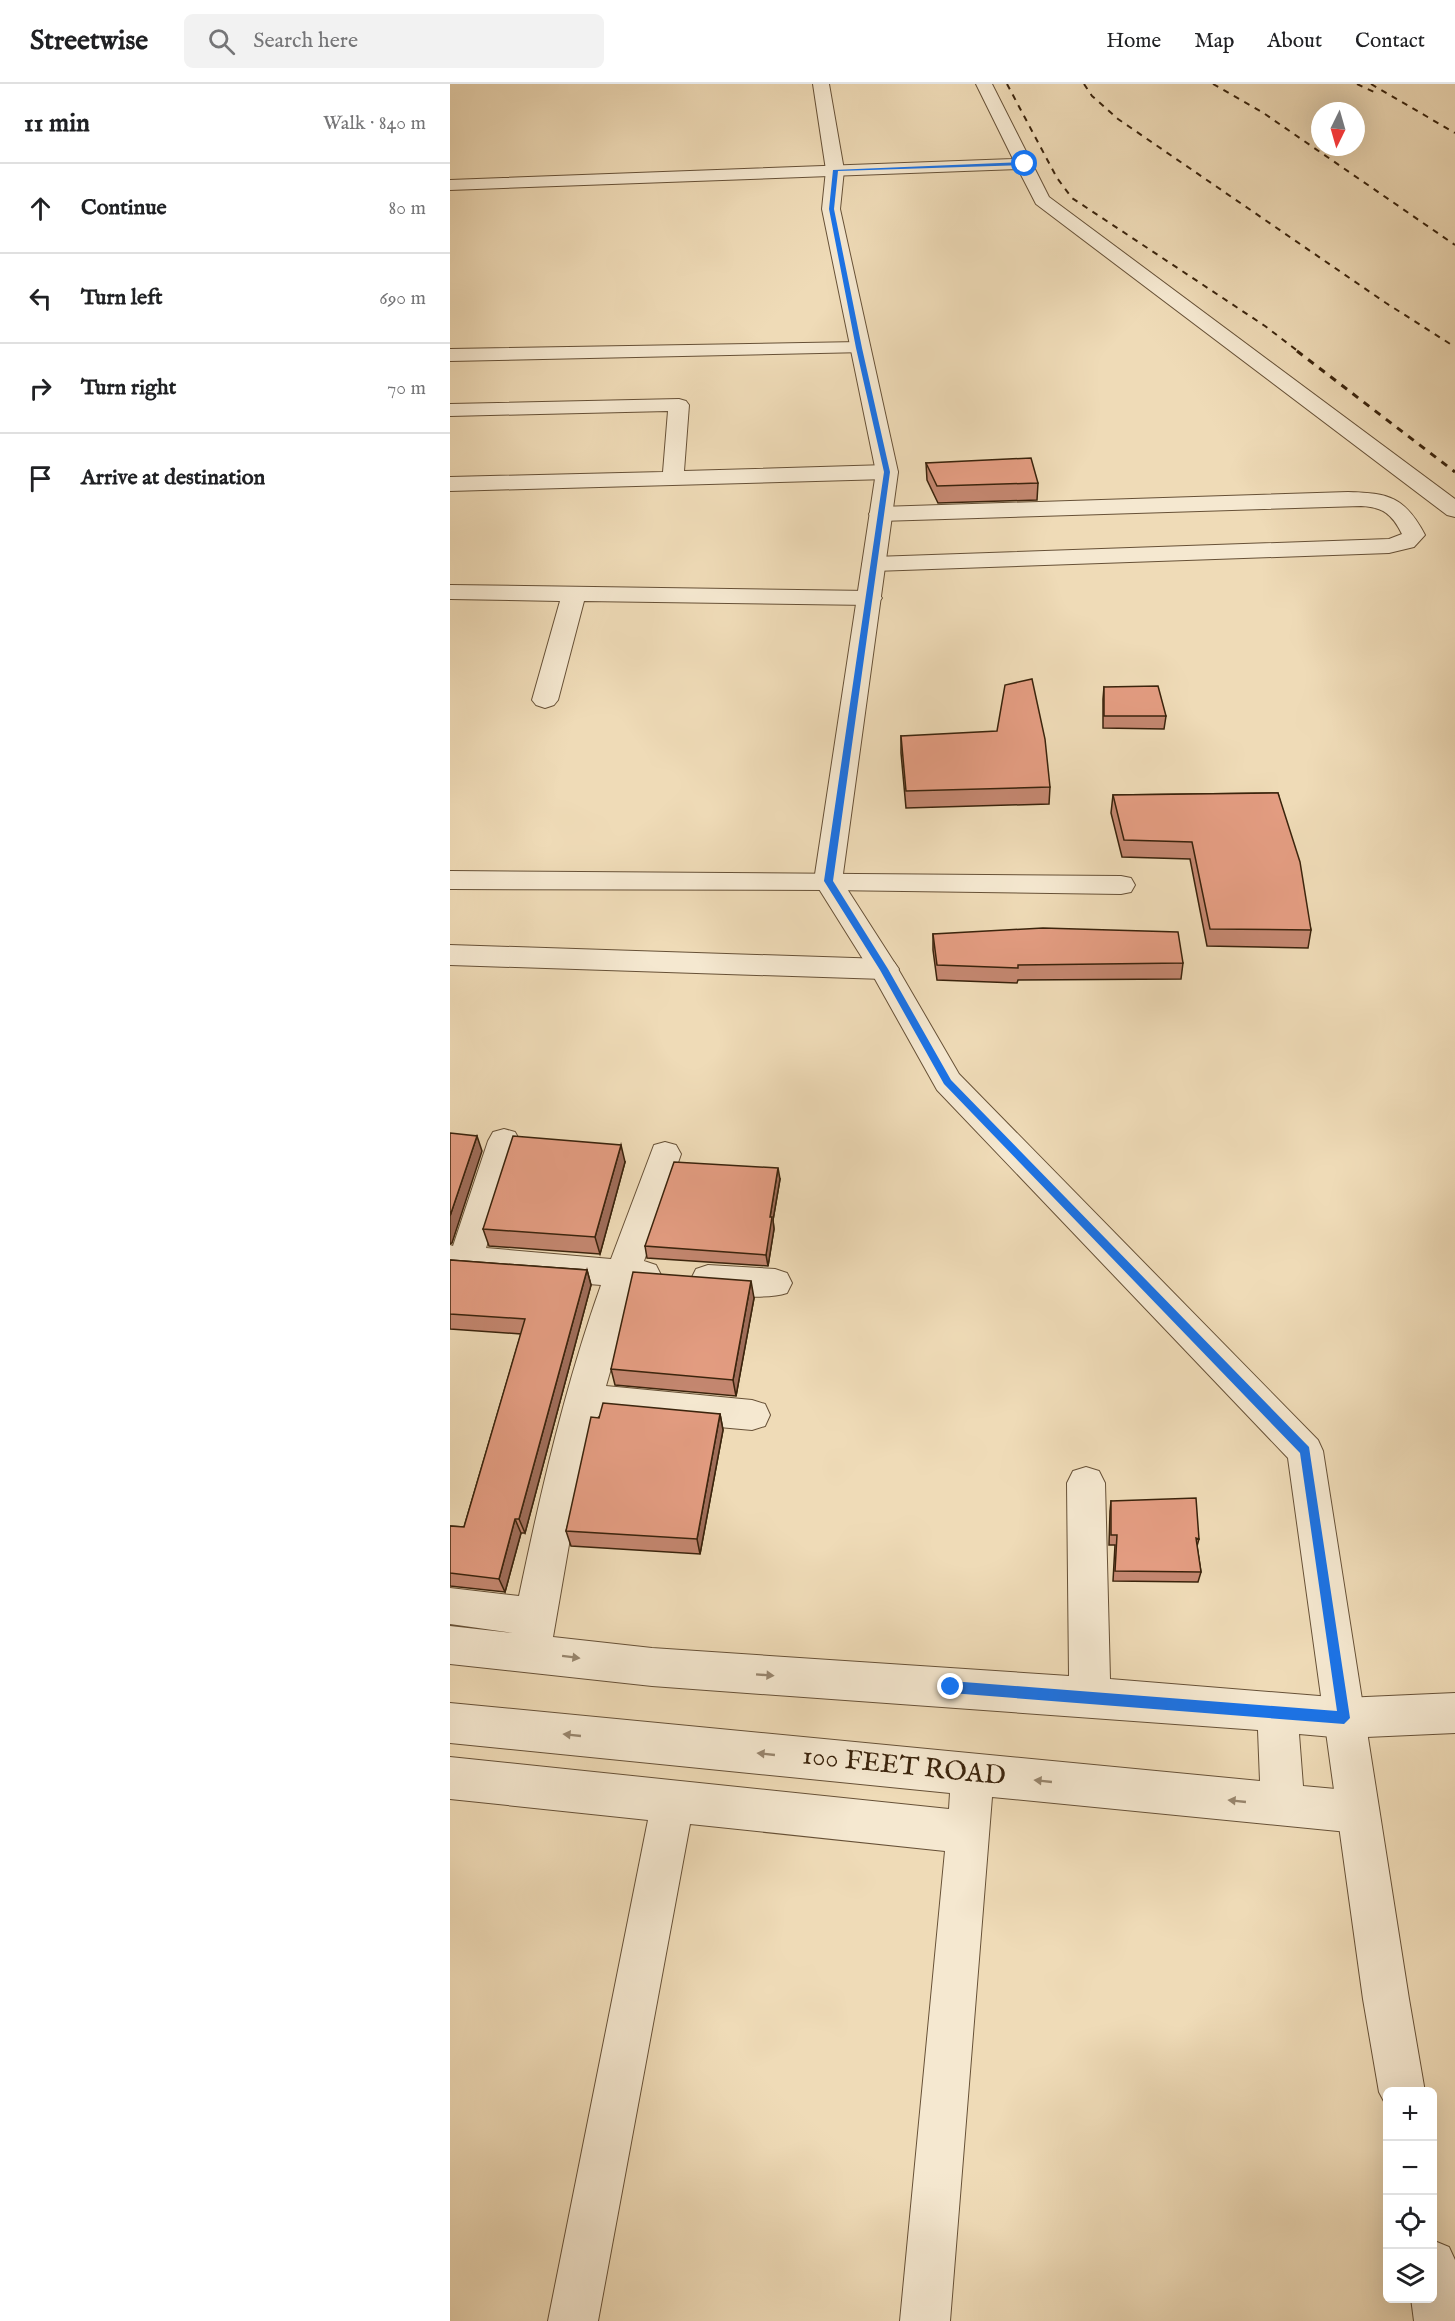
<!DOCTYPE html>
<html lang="en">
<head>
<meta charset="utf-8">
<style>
	:root { --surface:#fff; --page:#f2f2f2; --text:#202124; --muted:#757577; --line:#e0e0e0 }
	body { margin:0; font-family:"IM FELL English",serif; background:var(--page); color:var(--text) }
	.controls { position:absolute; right:18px; bottom:18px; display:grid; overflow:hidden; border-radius:9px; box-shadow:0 6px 24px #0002 }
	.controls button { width:54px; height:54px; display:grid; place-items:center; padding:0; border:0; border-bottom:2px solid var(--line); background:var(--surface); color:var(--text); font:30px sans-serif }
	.compass { position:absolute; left:861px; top:18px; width:54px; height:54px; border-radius:50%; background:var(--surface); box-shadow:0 6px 24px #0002; rotate:185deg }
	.stop { position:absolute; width:18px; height:18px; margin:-14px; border:4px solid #1a73e8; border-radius:50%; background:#fff }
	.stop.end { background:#1a73e8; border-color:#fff; box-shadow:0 2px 6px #0008 }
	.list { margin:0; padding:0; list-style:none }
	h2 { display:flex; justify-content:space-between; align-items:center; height:78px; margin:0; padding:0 24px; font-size:26px }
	h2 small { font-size:20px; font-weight:400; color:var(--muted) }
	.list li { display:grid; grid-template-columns:39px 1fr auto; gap:18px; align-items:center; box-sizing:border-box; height:90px; padding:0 24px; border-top:2px solid var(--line) }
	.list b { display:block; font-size:22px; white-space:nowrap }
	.list em { font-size:20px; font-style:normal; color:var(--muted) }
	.icon { flex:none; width:33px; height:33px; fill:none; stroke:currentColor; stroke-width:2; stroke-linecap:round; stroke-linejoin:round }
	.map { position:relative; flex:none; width:1005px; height:2237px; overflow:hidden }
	header { display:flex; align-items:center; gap:36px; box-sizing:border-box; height:84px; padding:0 30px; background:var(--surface); border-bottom:2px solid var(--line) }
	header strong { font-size:28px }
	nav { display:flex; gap:33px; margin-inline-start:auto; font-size:21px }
	.search { width:420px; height:54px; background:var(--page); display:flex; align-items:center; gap:15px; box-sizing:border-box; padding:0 21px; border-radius:9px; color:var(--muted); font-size:22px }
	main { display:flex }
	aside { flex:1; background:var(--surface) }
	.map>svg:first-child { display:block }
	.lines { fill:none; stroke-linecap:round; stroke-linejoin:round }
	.minor-casing { stroke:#675137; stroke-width:2 }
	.tertiary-casing { stroke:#675137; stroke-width:2 }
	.minor { fill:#f5e8d0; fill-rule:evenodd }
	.tertiary { fill:#f5e8d0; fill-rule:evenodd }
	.rail-far1 { stroke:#3a230c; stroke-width:2; stroke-dasharray:6 6; stroke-linecap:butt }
	.rail { stroke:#3a230c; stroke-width:3; stroke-dasharray:7 7; stroke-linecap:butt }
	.wall { fill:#c48770; stroke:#3a230c; stroke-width:1.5 }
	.shaded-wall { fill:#a06e5b; stroke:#3a230c; stroke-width:1.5 }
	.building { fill:#e49d82; stroke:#3a230c; stroke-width:1.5 }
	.oneway { fill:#98866e }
	.route { fill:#1a73e8 }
	.labels { text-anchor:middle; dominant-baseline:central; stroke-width:5; stroke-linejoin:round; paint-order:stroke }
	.near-street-label { font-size:27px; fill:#3a230c; stroke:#f5e8d0 }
</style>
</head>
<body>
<header>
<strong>Streetwise</strong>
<div class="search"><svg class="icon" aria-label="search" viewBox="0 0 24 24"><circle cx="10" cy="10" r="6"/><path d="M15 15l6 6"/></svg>Search here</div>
<nav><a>Home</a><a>Map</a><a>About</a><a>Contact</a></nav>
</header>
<main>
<aside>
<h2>11 min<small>Walk · 840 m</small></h2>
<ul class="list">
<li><svg class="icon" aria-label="ahead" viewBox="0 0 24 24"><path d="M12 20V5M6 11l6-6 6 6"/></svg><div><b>Continue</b></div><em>80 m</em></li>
<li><svg class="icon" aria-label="left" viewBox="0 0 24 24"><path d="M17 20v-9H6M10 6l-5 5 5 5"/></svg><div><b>Turn left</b></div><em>690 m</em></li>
<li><svg class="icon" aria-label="right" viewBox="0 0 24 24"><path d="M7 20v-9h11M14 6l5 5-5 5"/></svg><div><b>Turn right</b></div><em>70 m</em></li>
<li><svg class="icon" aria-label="arrive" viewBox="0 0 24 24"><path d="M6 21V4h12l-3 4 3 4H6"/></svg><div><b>Arrive at destination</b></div></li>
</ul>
</aside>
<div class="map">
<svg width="1005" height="2237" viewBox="0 0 1005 2237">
	<rect width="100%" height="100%" fill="#efdbb7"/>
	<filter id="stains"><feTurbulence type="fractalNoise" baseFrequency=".00333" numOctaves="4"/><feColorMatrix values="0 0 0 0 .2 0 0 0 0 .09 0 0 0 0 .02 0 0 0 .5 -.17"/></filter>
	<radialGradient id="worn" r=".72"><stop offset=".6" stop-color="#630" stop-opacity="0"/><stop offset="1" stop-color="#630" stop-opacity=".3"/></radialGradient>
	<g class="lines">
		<g class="minor-casing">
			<path id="minor" d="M 526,0 L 542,0 L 599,113 L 1005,415 L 1005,433 L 997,431 L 586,120 L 568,85 L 0,106 L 0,96 L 563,75 Z
				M 409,258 L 416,260 L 419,264 L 416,268 L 0,277 L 0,265 Z
				M 229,315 L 236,317 L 239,321 L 234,387 L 437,381 L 445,383 L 448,388 L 445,393 L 437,395 L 0,407 L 0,393 L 213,388 L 218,327 L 0,332 L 0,320 Z
				M 898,408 C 939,409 955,413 975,451 L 964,463 L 939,469 L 424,487 L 416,485 L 412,480 L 416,475 L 424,473 L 939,455 L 952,450 C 942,430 933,423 911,422 L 430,437 L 422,435 L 419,430 L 422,425 L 430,423 Z
				M 0,501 L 420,507 L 428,509 L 432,514 L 428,519 L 420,521 L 134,517 L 108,616 L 104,621 L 95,624 L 86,621 L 82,616 L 110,517 L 0,515 Z
				M 0,787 L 671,792 L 681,794 L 685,801 L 681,808 L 671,810 L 378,806 L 0,805 Z
				M 0,861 L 434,875 L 444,878 L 449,885 L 444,892 L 434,895 L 0,881 Z
				M 54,1045 L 65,1048 L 70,1057 L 36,1164 L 161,1175 L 204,1061 L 215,1058 L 226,1061 L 231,1070 L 194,1177 L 206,1181 L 211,1191 L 206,1201 L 194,1205 L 184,1204 L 156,1302 L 302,1316 L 315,1320 L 320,1331 L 315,1342 L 302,1346 L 148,1332 L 125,1426 L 103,1553 L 202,1564 L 619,1592 L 617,1399 L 623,1387 L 636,1383 L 649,1387 L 655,1399 L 660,1595 L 894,1614 L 1005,1609 L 1005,1649 L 894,1654 L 849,1650 L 853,1702 L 908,1707 L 923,1713 L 929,1728 L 923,1743 L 908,1749 L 542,1713 L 500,2237 L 450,2237 L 495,1767 L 240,1740 L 148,2237 L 98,2237 L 198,1736 L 0,1715 L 0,1673 L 499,1725 L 500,1709 L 0,1659 L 0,1619 L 810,1697 L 808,1646 L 202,1602 L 0,1580 L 0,1542 L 63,1549 L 0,1540 L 0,1504 L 69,1512 C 91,1407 115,1302 151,1201 L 0,1189 L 0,1161 L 3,1162 L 38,1057 L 43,1048 Z
				M 258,1181 L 325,1185 L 337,1189 L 342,1199 L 337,1209 C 315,1216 268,1212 246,1205 L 241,1195 L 246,1185 Z"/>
		</g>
		<g class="tertiary-casing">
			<path id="tertiary" d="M 363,0 L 379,0 L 394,86 L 390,125 L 448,388 L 392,797 L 444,878 L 509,990 L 868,1356 L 873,1367 L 959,1915 L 975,2008 L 938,2008 L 938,2025 L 929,2008 L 913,1915 L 838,1374 L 487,1006 L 421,888 L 364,797 L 426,388 L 372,125 L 376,86 Z
				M 982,2156 L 999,2163 L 1005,2176 L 1005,2237 L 964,2237 L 961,2214 L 982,2214 Z"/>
		</g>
		<use href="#minor" class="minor"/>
		<use href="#tertiary" class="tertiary"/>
		<path class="rail-far1" d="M 557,0 L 607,94 L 622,114 L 815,242 L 849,268
			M 634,0 L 642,12 L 668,35 L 936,219 L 1005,263
			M 763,0 L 812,28 L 1005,161
			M 907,0 L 926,9
			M 921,0 L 1005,49"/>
		<path class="rail" d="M 847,267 L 1005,388"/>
	</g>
	<path class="wall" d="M 476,379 L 588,399 L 587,416 L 488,419 L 477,396 Z
		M 654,603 L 716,632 L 714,645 L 653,644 L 653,615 Z
		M 451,652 L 600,703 L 599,720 L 456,724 L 451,669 Z
		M 828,709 L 861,846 L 858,864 L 757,862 L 740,775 L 672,773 L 661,729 L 663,711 Z
		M 483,850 L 733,879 L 731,895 L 568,896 L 567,899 L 487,896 L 483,866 Z
		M 175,1078 L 150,1170 L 39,1162 L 33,1145 Z
		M 330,1095 L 323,1136 L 324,1145 L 318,1182 L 197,1174 L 195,1162 Z
		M 0,1176 L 137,1186 L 141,1201 L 75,1449 L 71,1449 L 55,1508 L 0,1502 L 0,1442 L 14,1443 L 71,1250 L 0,1245 Z
		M 304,1214 L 286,1312 L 165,1301 L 161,1285 Z
		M 270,1330 L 273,1346 L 250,1470 L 121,1462 L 116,1447 L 149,1334 Z
		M 661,1417 L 749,1455 L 747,1462 L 751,1488 L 748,1498 L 663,1497 L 665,1461 L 659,1461 L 660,1427 Z"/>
	<path class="shaded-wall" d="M 27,1052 L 32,1067 L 2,1159 L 0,1160 L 0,1132 Z
		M 171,1061 L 175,1078 L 150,1170 L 145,1153 Z
		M 328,1084 L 330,1095 L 323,1136 L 324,1145 L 318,1182 L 316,1171 L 320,1133 Z
		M 137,1186 L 141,1201 L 75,1449 L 69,1435 Z
		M 301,1197 L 304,1214 L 286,1312 L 283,1296 Z
		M 270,1330 L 273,1346 L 250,1470 L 247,1455 Z
		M 65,1435 L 71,1449 L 55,1508 L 49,1495 Z"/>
	<path class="building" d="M 581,374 L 588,399 L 487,402 L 476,379 Z
		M 582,595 L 595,655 L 600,703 L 456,707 L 451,652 L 547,647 L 555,601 Z
		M 708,602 L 716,632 L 654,632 L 654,603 Z
		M 828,709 L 850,778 L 861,846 L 760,845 L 742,758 L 674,756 L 663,711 Z
		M 593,844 L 728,848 L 733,879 L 568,881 L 568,884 L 487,881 L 483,850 Z
		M 0,1049 L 27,1052 L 0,1132 Z
		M 63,1052 L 171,1061 L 145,1153 L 33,1145 Z
		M 224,1078 L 328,1084 L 320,1133 L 322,1133 L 316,1171 L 195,1162 Z
		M 0,1176 L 137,1186 L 69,1435 L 65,1435 L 49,1495 L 0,1489 L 0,1442 L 14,1443 L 75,1235 L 0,1230 Z
		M 183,1188 L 301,1197 L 283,1296 L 161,1285 Z
		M 153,1319 L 270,1330 L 247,1455 L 116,1447 L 141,1333 L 149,1334 Z
		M 746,1414 L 749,1455 L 746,1454 L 751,1488 L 665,1487 L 667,1451 L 661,1451 L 661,1417 Z"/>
	<defs><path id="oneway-solid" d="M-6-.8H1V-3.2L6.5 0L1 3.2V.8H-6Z" transform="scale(1.5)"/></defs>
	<g class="oneway">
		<use href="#oneway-solid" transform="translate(121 1573) rotate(7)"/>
		<use href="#oneway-solid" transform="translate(315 1591) rotate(4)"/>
		<use href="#oneway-solid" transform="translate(122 1651) rotate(-174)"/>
		<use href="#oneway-solid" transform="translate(316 1670) rotate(-174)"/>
		<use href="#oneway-solid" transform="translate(593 1697) rotate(-174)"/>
		<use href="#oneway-solid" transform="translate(787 1717) rotate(-174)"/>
	</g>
	<path class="route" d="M 575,78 L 577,81 L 388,87 L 384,125 L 412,264 L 440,388 L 383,797 L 438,885 L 501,996 L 859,1363 L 900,1634 L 894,1640 L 501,1609 L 495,1603 L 501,1597 L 887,1627 L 850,1369 L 494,1000 L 430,886 L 374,797 L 434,388 L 406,264 L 379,125 L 383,86 Z"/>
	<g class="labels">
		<g class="near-street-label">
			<text transform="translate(454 1683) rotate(6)">100 FEET ROAD</text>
		</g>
	</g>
	<rect width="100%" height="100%" filter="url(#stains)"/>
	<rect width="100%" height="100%" fill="url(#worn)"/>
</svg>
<div class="controls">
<button>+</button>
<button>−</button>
<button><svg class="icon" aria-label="locate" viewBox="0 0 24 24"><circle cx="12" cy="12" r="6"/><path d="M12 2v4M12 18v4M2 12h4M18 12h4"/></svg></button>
<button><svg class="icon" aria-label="layers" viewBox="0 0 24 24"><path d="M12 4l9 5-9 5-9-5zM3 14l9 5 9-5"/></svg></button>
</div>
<svg class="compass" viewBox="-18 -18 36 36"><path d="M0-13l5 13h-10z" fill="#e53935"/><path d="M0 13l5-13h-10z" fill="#757577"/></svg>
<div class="stop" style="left:575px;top:80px"></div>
<div class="stop end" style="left:501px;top:1603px"></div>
</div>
</main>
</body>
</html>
